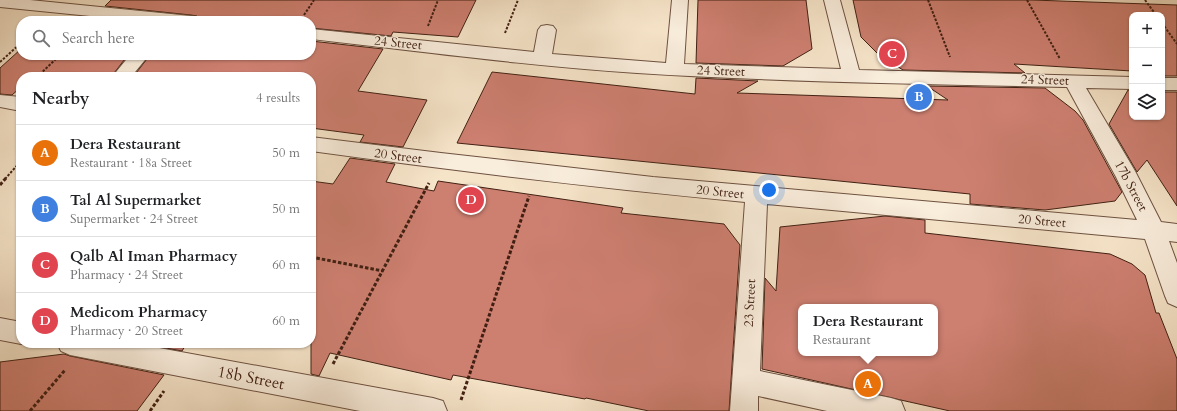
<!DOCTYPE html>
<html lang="en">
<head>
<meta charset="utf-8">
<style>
	:root { --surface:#fff; --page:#f6f6f6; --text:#202124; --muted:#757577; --line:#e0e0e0; --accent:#8f2418 }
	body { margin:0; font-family:Cardo,serif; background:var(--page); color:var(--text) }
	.controls { position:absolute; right:12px; top:12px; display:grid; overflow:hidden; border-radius:8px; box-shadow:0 1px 3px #0004 }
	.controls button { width:36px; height:36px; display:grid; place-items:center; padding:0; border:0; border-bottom:1px solid var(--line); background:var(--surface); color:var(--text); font:20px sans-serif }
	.you { position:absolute; left:769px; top:190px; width:14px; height:14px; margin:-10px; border:3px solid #fff; border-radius:50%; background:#1a73e8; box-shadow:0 0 0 6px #1a73e833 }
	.badge { display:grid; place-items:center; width:26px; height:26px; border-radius:50%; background:var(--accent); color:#fff; font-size:13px; font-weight:700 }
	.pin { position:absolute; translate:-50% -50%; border:2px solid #fff; box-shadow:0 1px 4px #0006 }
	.popup { position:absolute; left:798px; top:304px; width:140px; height:52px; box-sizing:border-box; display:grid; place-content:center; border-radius:8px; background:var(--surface); filter:drop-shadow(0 1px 3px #0005); font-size:13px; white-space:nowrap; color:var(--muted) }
	.popup b { font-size:15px; color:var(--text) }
	.popup::after { content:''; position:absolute; left:50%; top:100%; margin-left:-8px; border:8px solid transparent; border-top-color:var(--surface) }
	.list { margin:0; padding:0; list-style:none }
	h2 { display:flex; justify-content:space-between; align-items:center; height:52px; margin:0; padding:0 16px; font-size:17px }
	h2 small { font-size:13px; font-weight:400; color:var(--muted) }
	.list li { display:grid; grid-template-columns:26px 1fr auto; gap:12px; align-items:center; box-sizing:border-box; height:56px; padding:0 16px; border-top:1px solid var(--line) }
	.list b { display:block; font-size:15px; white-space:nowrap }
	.list p { margin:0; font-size:13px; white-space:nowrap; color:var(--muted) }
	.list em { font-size:13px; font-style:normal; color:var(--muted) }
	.icon { flex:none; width:22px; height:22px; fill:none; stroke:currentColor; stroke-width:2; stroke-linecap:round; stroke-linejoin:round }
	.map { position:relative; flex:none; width:1177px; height:411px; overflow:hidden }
	.search { position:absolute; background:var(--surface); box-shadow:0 1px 3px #0004; left:16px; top:16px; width:300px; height:44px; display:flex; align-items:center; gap:10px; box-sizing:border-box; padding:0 14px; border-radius:16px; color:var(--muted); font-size:15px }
	.panel { position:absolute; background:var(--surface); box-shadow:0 1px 3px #0004; left:16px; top:72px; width:300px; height:276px; border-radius:16px }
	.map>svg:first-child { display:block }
	.building { fill:#cd7f70; stroke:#412013; fill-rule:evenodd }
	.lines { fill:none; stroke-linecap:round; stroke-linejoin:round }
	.minor-casing { stroke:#6e5140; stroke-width:2 }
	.path-far1 { stroke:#412013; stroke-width:2; stroke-dasharray:2.5 1.5; stroke-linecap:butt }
	.path { stroke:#412013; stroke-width:3; stroke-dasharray:3.5 2; stroke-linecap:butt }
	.minor { fill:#f9eddc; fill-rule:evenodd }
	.labels { text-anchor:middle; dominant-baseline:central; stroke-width:3; stroke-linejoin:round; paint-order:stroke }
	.street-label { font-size:13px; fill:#412013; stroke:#f9eddc }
	.near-street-label { font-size:16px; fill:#412013; stroke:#f9eddc }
</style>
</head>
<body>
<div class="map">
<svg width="1177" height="411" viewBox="0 0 1177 411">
	<rect width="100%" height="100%" fill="#f6e4c9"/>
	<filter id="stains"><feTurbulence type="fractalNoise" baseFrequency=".005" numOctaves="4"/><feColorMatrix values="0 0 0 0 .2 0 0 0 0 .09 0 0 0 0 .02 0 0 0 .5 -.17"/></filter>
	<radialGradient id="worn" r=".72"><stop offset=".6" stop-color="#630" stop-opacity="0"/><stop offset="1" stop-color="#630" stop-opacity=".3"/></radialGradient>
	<path class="building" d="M 111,0 L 476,0 L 458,37 L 393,32 L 391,36 L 311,28 L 311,21 L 200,21 L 197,16 L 191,15 L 105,6 Z
		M 698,0 L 806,0 L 812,49 L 783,66 L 696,63 Z
		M 853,0 L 1032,0 L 1177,5 L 1177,76 L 1162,76 L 1162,15 L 1132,15 L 1132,71 L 1014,64 L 1025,73 L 903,70 L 878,54 L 861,37 Z
		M 311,41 L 383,49 L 358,91 L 427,100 L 403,147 L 360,142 L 364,135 L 311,128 L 311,77 L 133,77 L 150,55 L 311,55 Z
		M 21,49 L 21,55 L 128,55 L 111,77 L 21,77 L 21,87 L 12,95 L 0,94 L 0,68 Z
		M 492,72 L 695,94 L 696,78 L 758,81 L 737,93 L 948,100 L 927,86 L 1045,88 L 1075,111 L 1083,120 L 1122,192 L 1115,201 L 1045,210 L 970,204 L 970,194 L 457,143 Z
		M 1128,90 L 1132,90 L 1132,117 L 1162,117 L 1162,92 L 1177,92 L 1177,206 L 1147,160 L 1137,172 L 1109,124 Z
		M 350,158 L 395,164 L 386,182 L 434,191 L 438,181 L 623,208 L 621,213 L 724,224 L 740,245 L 729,411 L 649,411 L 586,398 L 585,399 L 453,375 L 451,380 L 330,353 L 319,376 L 311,374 L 311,181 L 333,184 Z
		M 885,216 L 925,220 L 925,233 L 1110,254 L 1132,264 L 1145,275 L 1156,313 L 1159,313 L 1177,359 L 1177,411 L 950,411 L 762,369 L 765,278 L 776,291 L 780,227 ZM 801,307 L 935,307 L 935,353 L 801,353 Z
		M 150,343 L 187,343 L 182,351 L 144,344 Z
		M 64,354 L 70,356 L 164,375 L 137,411 L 0,411 L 0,362 Z"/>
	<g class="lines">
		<g class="minor-casing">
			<path id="minor" d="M 0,0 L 30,0 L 191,16 L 197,17 L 199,21 L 140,21 L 0,7 Z
				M 672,0 L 688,0 L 684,64 L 841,69 L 824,0 L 840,0 L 859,70 L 1132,77 L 1132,89 L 1086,88 L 1135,171 L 1161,222 L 1177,224 L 1177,242 L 1169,241 L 1177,263 L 1177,307 L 1168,303 L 1165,296 L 1145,239 L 767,204 L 760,371 L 891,398 L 901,401 L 905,411 L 827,411 L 758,396 L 758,411 L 730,411 L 745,202 C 600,188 455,171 311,151 L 311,137 L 441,153 L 653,177 L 1137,220 L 1116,177 L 1067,87 C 924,84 780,82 637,73 C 528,66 419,51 311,39 L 311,29 L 534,52 L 538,30 L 541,26 L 547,25 L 553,26 L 556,30 L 552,54 L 666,63 Z
				M 130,55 L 149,55 L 131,77 L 112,77 Z
				M 1162,78 L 1177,78 L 1177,90 L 1162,90 Z
				M 0,95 L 21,97 L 21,111 L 0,107 Z
				M 0,318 L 21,322 L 21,343 L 25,343 L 21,344 L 0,340 Z
				M 57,343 L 132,343 L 433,398 L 443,401 L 447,411 L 360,411 L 70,355 L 61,351 Z"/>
		</g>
		<path class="path-far1" d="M 928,0 L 950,57
			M 1027,0 L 1060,59
			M 1145,0 L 1156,15
			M 304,15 L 314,0
			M 1162,23 L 1177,44
			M 428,26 L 438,0
			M 505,33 L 518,0
			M 0,62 L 21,43
			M 37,77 L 60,55
			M 5,179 L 21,161"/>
		<path class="path" d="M 0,185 L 6,178
			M 311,257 L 383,271
			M 333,364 L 429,183
			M 461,400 L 529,196
			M 30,411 L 65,370
			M 150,411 L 164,391"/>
		<use href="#minor" class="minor"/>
	</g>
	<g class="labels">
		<g class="street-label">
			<text transform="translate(398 43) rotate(6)">24 Street</text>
			<text transform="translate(721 71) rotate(2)">24 Street</text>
			<text transform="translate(1045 80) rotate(2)">24 Street</text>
			<text transform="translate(398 156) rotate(7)">20 Street</text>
			<text transform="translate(1131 186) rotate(62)">17b Street</text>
			<text transform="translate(720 192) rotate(6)">20 Street</text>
			<text transform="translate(1042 221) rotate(5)">20 Street</text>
			<text transform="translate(750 303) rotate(-87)">23 Street</text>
		</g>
		<g class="near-street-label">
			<text transform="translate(251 378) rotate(11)">18b Street</text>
		</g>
	</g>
	<rect width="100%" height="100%" filter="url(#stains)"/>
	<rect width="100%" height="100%" fill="url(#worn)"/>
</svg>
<div class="controls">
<button>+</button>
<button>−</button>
<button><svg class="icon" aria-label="layers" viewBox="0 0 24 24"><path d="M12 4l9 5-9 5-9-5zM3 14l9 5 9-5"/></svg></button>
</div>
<div class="you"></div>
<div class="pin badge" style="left:868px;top:384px;background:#e8710a">A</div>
<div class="popup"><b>Dera Restaurant</b>Restaurant</div>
<div class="pin badge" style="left:919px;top:97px;background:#3f7fe0">B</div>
<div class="pin badge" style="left:892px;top:54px;background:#e0444e">C</div>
<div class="pin badge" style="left:471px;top:200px;background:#e0444e">D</div>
<div class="search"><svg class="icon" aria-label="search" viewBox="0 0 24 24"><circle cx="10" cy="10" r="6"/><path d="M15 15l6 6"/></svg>Search here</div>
<section class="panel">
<h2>Nearby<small>4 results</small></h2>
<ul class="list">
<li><span class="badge" style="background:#e8710a">A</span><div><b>Dera Restaurant</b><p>Restaurant · 18a Street</p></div><em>50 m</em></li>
<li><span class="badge" style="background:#3f7fe0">B</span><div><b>Tal Al Supermarket</b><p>Supermarket · 24 Street</p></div><em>50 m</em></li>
<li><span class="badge" style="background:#e0444e">C</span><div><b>Qalb Al Iman Pharmacy</b><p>Pharmacy · 24 Street</p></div><em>60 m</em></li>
<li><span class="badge" style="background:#e0444e">D</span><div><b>Medicom Pharmacy</b><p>Pharmacy · 20 Street</p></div><em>60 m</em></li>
</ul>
</section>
</div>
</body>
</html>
